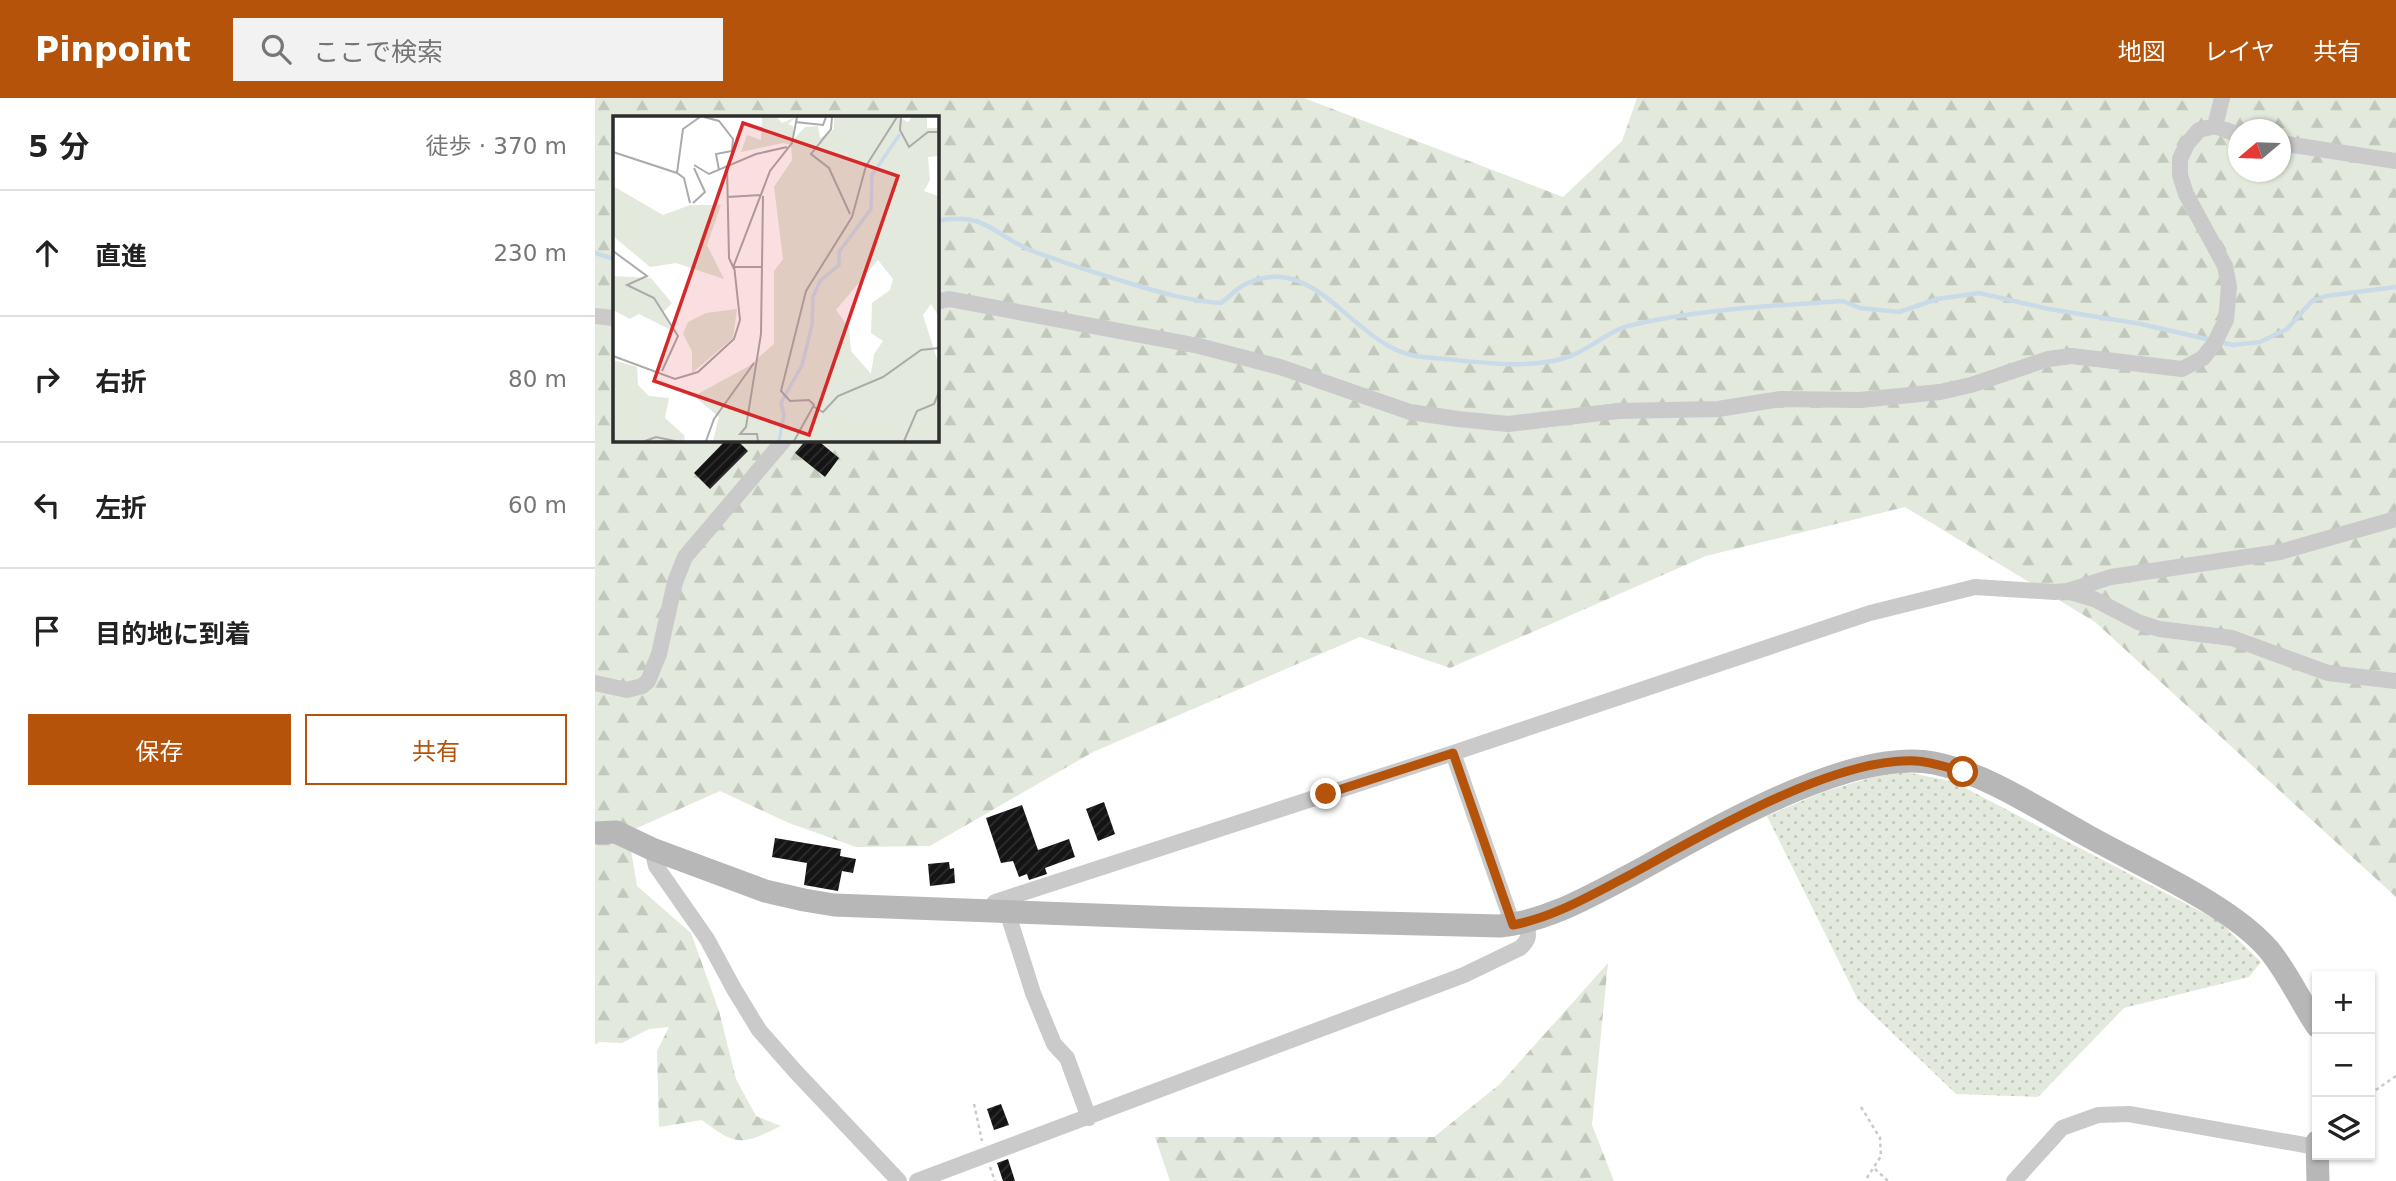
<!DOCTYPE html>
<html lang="ja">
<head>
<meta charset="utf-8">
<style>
	:root { --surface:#fff; --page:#f2f2f2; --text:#222; --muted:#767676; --line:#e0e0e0; --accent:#b45309 }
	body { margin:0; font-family:"DejaVu Sans","Noto Sans JP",sans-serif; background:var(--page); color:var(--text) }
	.controls { position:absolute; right:21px; bottom:21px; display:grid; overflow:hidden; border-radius:0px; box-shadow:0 2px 5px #0004 }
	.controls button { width:63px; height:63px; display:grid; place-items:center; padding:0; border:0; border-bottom:2px solid var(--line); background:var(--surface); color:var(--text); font:35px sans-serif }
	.compass { position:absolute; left:1633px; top:21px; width:63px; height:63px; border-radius:50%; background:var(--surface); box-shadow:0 2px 5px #0004; rotate:251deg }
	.stop { position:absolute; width:21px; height:21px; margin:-16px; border:5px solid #b45309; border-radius:50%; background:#fff }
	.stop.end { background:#b45309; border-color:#fff; box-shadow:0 2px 7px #0008 }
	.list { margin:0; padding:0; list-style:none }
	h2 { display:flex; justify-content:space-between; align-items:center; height:91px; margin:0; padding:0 28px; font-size:30px }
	h2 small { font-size:23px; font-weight:400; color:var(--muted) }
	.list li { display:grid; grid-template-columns:46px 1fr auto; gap:21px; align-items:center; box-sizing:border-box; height:126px; padding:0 28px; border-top:2px solid var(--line) }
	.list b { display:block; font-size:26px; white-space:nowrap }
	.list em { font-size:23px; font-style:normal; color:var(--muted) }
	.actions { display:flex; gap:14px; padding:21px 28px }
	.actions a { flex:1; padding:16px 0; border:2px solid var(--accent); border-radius:0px; text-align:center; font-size:24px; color:var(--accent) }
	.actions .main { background:var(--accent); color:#fff }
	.icon { flex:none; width:38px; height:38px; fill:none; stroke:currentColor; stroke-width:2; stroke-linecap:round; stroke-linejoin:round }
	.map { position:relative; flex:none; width:1801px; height:1083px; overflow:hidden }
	header { display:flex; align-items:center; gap:42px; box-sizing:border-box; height:98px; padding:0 35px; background:var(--accent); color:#fff }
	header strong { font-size:33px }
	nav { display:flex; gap:38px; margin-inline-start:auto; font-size:24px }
	.search { width:490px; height:63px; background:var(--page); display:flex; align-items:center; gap:18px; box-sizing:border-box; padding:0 24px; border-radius:0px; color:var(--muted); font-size:26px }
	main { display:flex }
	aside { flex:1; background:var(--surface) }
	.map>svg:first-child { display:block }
	.grass { fill:url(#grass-dots) }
	.forest { fill:url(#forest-firs); fill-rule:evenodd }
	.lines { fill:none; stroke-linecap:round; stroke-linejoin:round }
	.stream { stroke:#c9dbe8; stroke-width:4.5 }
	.building { fill:url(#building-hatch) }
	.path { stroke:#cacaca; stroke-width:2.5; stroke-dasharray:3.5 3.5; stroke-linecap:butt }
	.street { stroke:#cacaca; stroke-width:16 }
	.secondary { stroke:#b7b7b7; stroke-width:23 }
	.route { stroke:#b45309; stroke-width:9 }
	.inset-river { fill:none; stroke:#c9dbe8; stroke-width:3.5 }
	.inset-road { fill:none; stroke:#ababab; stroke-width:2 }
	.view { fill:#d62828; fill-opacity:0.15; stroke:#d62828; stroke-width:3.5 }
	.inset-edge { fill:none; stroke:#2d2d2d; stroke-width:3.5 }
</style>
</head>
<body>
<header>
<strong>Pinpoint</strong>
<div class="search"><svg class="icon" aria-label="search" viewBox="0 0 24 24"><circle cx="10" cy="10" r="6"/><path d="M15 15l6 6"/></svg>ここで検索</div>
<nav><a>地図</a><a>レイヤ</a><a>共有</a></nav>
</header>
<main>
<aside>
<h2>5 分<small>徒歩 · 370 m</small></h2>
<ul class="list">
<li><svg class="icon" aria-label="ahead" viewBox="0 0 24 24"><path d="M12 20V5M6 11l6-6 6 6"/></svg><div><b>直進</b></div><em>230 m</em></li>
<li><svg class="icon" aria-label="right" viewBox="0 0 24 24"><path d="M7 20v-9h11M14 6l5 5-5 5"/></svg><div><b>右折</b></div><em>80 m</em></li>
<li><svg class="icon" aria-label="left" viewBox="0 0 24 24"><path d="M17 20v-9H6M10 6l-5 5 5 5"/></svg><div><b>左折</b></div><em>60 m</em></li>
<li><svg class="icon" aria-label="arrive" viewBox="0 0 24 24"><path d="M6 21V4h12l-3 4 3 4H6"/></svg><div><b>目的地に到着</b></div></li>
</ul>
<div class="actions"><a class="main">保存</a><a>共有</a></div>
</aside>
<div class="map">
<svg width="1801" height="1083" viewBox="0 0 1801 1083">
	<defs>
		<pattern id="grass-dots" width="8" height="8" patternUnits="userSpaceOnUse" patternTransform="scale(1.75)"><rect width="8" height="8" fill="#e3e9dc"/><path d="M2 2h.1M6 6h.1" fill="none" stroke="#c3c8bd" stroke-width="1.8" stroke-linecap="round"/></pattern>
		<pattern id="forest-firs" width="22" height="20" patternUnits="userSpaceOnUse" patternTransform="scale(1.75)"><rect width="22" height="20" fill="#e3e9dc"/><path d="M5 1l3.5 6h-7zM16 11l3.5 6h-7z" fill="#c3c8bd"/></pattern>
		<pattern id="building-hatch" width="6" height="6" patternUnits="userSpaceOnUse" patternTransform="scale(1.75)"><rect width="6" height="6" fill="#141414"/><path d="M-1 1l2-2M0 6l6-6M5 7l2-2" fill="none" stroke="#2e2e2e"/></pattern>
	</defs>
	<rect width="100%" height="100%" fill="#fff"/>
	<path class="grass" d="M 1302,672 L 1359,684 L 1624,823 L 1666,864 L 1654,879 L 1529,910 L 1443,999 L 1361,996 L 1263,902 L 1172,718 L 1228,694 Z"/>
	<path class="forest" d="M 0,0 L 709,0 L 968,99 L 1027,43 L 1042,0 L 1801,0 L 1801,799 L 1500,524 L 1310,409 L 1111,458 L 855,570 L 765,539 L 498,654 L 335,748 L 261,749 L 194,725 L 125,693 L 33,734 L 42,788 L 96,835 L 124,913 L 141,981 L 161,1018 L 186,1028 C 147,1047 142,1049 107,1022 L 64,1029 L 62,953 L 74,929 L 54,931 L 27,945 L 4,944 L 0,947 ZM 19,19 L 341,19 L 341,341 L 19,341 ZM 1644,32 L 1686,32 L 1686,74 L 1644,74 Z
		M 1013,865 L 997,1027 L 1019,1083 L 575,1083 L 560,1039 L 839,1039 L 905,986 Z"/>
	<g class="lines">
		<path class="stream" d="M 341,123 C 393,113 398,138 440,154 C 472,166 504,176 537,186 C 567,195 595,203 626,205 C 633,200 640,192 647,188 C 722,147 759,254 828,259 C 874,262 925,273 970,260 C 994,253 1013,232 1037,227 C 1106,211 1177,208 1248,203 L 1265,210 L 1304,214 L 1342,201 L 1384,195 L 1454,211 L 1546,226 L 1638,247 L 1665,244 L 1692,231 L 1717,203 L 1731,198 L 1801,189
			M 0,155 L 19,161"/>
	</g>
	<path class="building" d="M 132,341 L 141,341 L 153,353 L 115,391 L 99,375 Z
		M 212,341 L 221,341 L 244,360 L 230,379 L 200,355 Z
		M 509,704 L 520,736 L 503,743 L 491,711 Z
		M 427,707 L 443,752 L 474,741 L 480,759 L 450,770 L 452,776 L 434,782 L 432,776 L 424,779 L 418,763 L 406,765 L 391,720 Z
		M 180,740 L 246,751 L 245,758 L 261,761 L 258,775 L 247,773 L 243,793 L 209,787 L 212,765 L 177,759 Z
		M 354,764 L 355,771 L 359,770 L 360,785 L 335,788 L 333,766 Z
		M 406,1006 L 414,1027 L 399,1032 L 392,1011 Z
		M 413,1061 L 420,1083 L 408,1083 L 402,1065 Z"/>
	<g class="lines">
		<path class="path" d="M 1775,996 L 1801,978
			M 379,1006 L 387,1043
			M 1266,1009 L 1285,1040 L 1286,1058 L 1270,1083
			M 395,1069 L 400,1083
			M 1280,1071 L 1293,1083"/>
		<path class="street" d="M 1620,28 L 1627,0
			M 1686,45 L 1801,63
			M 341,204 L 354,201 L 604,248 L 685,269 L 815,314 L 863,321 L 913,326 L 1023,313 L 1123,311 L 1186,301 L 1265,302 L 1345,294 L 1376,287 L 1453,261 L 1476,258 L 1587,271 L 1608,260 L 1619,246 L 1631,222 L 1634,188 L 1630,168 L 1591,96 L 1585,77 L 1585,61 L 1592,46 L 1604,32 L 1620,28 L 1644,37
			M 0,218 L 19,220
			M 1472,493 L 1499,501 L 1543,524 L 1564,531 L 1637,540 L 1733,575 L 1801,583
			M 0,585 L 32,592 L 47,588 L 53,583 L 64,556 L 80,484 L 90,459 L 190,341
			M 858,655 L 918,827
			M 57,751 L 61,768 L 112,841 L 139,891 L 164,932 L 200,973 L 304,1083
			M 394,811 L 400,804 L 858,655 L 1275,515 L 1380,489 L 1460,494 L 1472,493 L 1516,479 L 1685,454 L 1801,421
			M 412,813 L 438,895 L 459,946 L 472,960 L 494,1020
			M 322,1083 L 869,877 L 925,850 C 935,841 934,837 931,824
			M 1419,1083 L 1467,1030 L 1503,1017 L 1534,1016 L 1721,1049"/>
		<path class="secondary" d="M 0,735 L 21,734 L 57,751 L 170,793 L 209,802 L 239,807 L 581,820 L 905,828 C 954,823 997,797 1041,774 C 1114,734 1255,649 1339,665 C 1393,676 1443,711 1491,737 C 1544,767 1636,807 1674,852 C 1693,875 1705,903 1722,928
			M 1722,1044 L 1723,1083"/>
	</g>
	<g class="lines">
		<path class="route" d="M 731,696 L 858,655 L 918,827 C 959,819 994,798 1031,779 C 1105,739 1236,659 1321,663 C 1337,664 1352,669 1368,674"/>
	</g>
	<g transform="translate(18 18)">
		<rect width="326" height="326" fill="#fff"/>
		<path d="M 124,193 L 120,222 L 79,257 L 79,235 L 70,218 L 75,206 L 93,197 Z" fill="#e3e9dc"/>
		<path d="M 149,1 L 164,1 L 169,7 L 183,1 L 175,8 L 180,10 L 181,23 L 192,11 L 205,10 L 207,22 L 221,13 L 221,1 L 286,1 L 295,6 L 299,1 L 314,1 L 314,12 L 326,12 L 325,40 L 315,41 L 317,64 L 311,75 L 325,80 L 325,199 L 318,188 L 310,199 L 325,246 L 325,325 L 100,325 L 106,301 L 81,280 L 136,250 L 161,228 L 161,155 L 170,143 L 161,71 L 179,44 L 178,29 L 170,27 L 128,36 L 134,19 L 148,24 ZM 265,144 L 280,163 L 277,174 L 259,187 L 258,217 L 270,225 L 261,238 L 258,258 L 238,235 L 236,212 L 223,194 ZM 0,70 L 50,99 L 77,89 L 108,89 L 94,129 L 111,163 L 63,147 L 37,151 L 0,120 ZM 0,160 L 38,162 L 59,187 L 50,196 L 60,215 L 26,198 L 17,203 L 0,194 ZM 0,244 L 24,251 L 25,269 L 36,280 L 56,282 L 52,302 L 71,319 L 72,325 L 0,325 Z" fill="#e3e9dc" fill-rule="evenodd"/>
		<path class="inset-river" d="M 166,325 L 171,299 L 168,287 L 189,249 L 199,209 L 200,181 L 207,165 L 226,149 L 226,136 L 258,93 L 259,59 L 287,18"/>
		<path class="inset-road" d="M 91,1 L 106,5 L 120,23 L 119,35 L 103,38 L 106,54M 219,1 L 218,13 L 198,38 L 216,52 L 237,98M 288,1 L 287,14 L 296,31 L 315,16 L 326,16M 182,6 L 210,9 L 213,1M 0,36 L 64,57 L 71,62 L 77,87M 81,49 L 96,58 L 143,38 L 174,31M 114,51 L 116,142 L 121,153M 64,57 L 70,13 L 87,1M 114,81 L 148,79M 80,87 L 92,76 L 81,52M 0,135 L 34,160 L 14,169 L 41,182 L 65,220 L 49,255M 121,151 L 149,151M 0,240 L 62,263 L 85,256 L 121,223 L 127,204 L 121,149 L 157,55 L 179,27 L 184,1M 201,291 L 210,296 L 225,280 L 270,261 L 308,234 L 326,232M 32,325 L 43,321 L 62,325M 93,325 L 101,303 L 141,247M 145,325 L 144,318 L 127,318 L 133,311 L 148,218 L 150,80M 181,325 L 201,289 L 196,284 L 177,285 L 168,275 L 193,175 L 239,101 L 253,50 L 284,1M 291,325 L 304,295 L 321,288 L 326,276"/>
		<path class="view" d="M 130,7 L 285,60 L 196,319 L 41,265 Z"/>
		<rect width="326" height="326" class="inset-edge"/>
	</g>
</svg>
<div class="controls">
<button>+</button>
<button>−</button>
<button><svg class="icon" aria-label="layers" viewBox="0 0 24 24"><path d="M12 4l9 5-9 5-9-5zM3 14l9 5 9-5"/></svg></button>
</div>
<svg class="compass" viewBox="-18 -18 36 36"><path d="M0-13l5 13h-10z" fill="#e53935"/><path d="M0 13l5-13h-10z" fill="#767676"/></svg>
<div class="stop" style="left:1368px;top:674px"></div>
<div class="stop end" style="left:731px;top:696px"></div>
</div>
</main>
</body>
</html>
